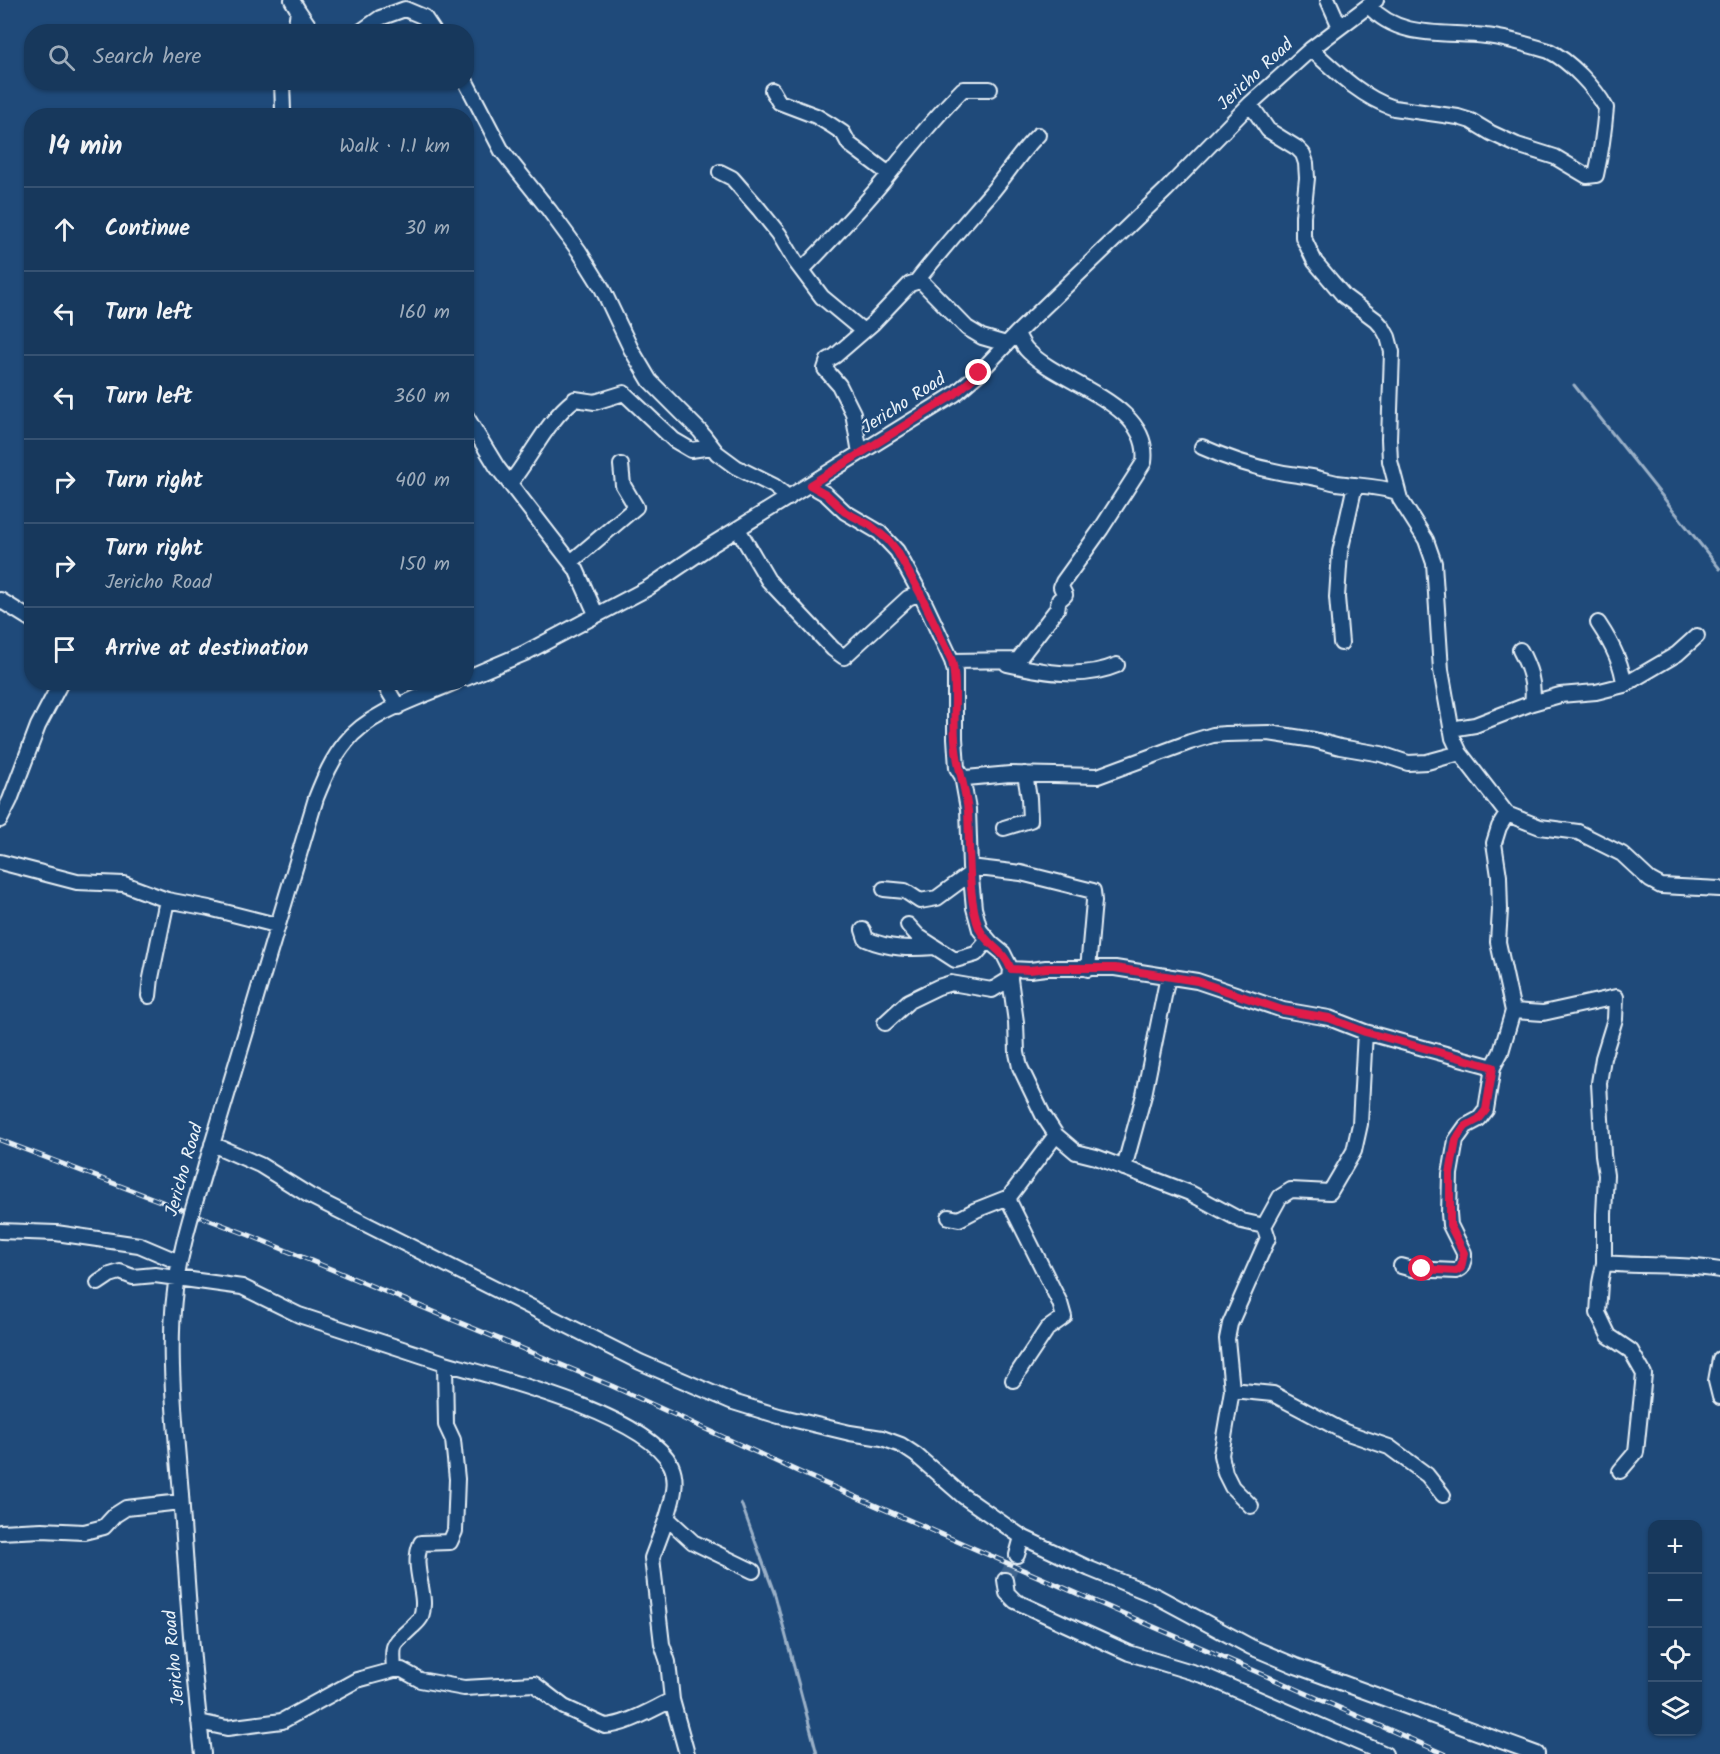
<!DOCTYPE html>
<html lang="en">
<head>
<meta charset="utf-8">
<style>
	:root { --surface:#17385c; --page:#203f62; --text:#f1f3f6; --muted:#9eacbb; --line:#365272 }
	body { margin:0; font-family:Kalam,sans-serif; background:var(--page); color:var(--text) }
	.controls { position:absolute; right:18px; bottom:18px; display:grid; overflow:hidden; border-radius:12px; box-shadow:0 2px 4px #0004 }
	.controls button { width:54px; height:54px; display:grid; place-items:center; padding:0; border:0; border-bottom:2px solid var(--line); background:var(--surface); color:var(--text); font:30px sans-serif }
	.stop { position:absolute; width:18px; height:18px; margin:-14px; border:4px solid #e11d48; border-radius:50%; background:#fff }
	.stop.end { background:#e11d48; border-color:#fff; box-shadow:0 2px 6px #0008 }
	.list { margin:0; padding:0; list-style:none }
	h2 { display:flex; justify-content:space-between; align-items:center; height:78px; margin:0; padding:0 24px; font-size:26px }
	h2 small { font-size:20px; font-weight:400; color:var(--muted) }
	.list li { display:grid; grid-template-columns:39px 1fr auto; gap:18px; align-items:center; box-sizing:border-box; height:84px; padding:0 24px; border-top:2px solid var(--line) }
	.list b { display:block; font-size:22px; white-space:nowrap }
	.list p { margin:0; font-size:20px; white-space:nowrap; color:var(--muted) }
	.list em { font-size:20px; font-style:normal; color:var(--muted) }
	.icon { flex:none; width:33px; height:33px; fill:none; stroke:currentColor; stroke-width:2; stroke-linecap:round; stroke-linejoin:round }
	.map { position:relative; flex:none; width:1720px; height:1754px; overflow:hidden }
	.search { position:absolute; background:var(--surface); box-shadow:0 2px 4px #0004; left:24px; top:24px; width:450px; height:66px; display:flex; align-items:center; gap:15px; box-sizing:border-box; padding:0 21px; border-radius:24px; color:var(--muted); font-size:22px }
	.panel { position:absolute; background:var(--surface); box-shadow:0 2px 4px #0004; left:24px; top:108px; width:450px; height:582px; border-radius:24px }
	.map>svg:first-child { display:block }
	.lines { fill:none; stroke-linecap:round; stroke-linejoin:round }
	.stream { stroke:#9ab0c7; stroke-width:3 }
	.minor-tunnel { stroke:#3d638d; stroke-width:14; stroke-dasharray:14 7; stroke-linecap:butt }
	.minor-casing { stroke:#e8f1f8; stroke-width:18 }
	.minor { stroke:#1f4a7a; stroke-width:14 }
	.rail-casing { stroke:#e8f1f8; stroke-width:5 }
	.rail { stroke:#1f4a7a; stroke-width:3; stroke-dasharray:9; stroke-linecap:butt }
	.minor-bridge-casing { stroke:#e8f1f8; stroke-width:18; stroke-linecap:butt }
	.minor-bridge { stroke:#1f4a7a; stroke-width:14 }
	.route { stroke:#e11d48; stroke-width:8 }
	.labels { text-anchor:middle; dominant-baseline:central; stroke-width:4.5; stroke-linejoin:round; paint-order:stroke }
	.street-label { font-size:18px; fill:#e8f1f8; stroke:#1f4a7a }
</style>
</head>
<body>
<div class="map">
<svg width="1720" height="1754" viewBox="0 0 1720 1754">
	<rect width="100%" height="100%" fill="#1f4a7a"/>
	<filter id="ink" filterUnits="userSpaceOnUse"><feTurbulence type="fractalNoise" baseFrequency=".0167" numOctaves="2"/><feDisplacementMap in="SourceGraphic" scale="12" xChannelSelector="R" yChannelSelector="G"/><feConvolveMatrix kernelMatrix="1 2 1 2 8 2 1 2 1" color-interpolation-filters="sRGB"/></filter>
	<g filter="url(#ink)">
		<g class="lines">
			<path class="stream" d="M 1574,385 L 1720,569
				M 741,1503 L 775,1595 L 817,1754"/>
			<path class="minor-tunnel" d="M 1005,1580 L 1017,1555"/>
			<g class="minor-casing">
				<path id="minor" d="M 292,0 L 298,10 L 295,32
					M 1328,0 L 1340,27
					M 298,10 L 313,32
					M 360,32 L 380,18 L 405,9 L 424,17 L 434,32
					M 1311,49 C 1336,72 1361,97 1394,108 L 1458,117 L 1471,121 L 1491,133 L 1517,145 L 1555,157 L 1587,176 L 1596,175 C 1601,153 1604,131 1606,108 C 1595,88 1570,61 1549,51 C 1529,45 1507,38 1486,36 C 1446,31 1399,40 1369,6
					M 466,82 L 502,151 L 549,210 L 579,251 L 602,288 L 631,349 L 650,381 L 700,431 L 717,453 L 736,467 L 774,486 L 789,498
					M 772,90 L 779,102 L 816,116 L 831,125 L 843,133 L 849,144 L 889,174
					M 1250,104 L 1268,130 L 1297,148 L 1303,154 L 1306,163 L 1307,178 L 1303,216 L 1303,237 L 1315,262 L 1344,296 L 1376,320 L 1383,328 L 1388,337 L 1392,352 L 1389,439 L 1390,461 L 1400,499 L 1426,540 L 1434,563 L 1441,670 L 1453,738 L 1460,753 L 1507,814 L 1540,827 L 1578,832 L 1622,854 L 1650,880 L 1661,886 L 1720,889
					M 279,116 L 283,111 L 282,82
					M 720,172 L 732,178 L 759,209 L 779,234 L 795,261 L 822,297 L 863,331
					M 802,270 C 832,239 863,207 890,173 C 913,144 937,115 963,89 L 990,89
					M 916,282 L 922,282 L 967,328 L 982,337 L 1006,344
					M 466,416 L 497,467 L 576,569 L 596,614
					M 1202,447 C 1235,462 1269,472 1305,476 C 1316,477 1326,481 1337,483 C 1357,486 1378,486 1397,492
					M 860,453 L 853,413 L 839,385 L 825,369 L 828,360 L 835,356 L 872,324 L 910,284 L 916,282 C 940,251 966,222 991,193 C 1008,173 1020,152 1038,135
					M 510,483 C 532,456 547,420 575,399 L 595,402 L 624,393 L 674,440 L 691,450 L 712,447
					M 810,485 L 826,494 L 845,512 L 879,532 L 897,551 L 920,593 L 952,661 L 955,672 L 955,738 L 957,768 L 962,776 L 968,809 L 970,867 L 974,908 L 980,930 L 992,944 L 1003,953 L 1011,969 L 1010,979 L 1016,1022 L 1017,1053 L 1020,1067 L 1043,1115 L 1056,1135 L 1076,1152 L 1096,1157 L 1190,1193 L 1242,1221 L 1264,1226 L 1268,1238 L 1230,1324 L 1227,1339 L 1232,1390 L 1221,1455 L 1225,1473 L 1232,1487 L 1251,1506
					M 738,529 L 768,580 L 833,649 L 844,657 L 908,598 L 920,593
					M 571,562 L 636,507 L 623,485 L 621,465
					M 0,600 L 32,620
					M 1598,623 C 1610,641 1623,664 1624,685
					M 1341,643 L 1337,597 L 1340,552 L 1355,485
					M 1520,650 C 1529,667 1535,683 1532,703
					M 952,661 L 1018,660 L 1057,609 L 1059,600 L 1065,595 L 1061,587 L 1063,582 L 1101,529 L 1144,462 C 1152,404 1062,385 1029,352 C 1023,347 1020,340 1017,333
					M 1007,664 C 1043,672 1082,680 1117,665
					M 466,678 L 525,653 L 648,588 L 713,544 L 955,394 L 979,373 L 1017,333 L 1166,190 L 1250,104 L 1311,49 L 1376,0
					M 383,682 L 398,707
					M 1451,729 L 1475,725 L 1532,703 L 1560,695 L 1596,692 L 1624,685 L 1677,654 L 1697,636
					M 962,776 L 966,778 L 1010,774 L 1098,776 L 1190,742 L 1213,735 L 1226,734 L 1269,733 L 1314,740 L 1340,747 L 1381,754 L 1408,763 L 1427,762 L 1460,753
					M 0,820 L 10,800 L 38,726 L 61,682
					M 1004,828 L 1030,820 L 1029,798 L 1025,774
					M 0,862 L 77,882 L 124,884 L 167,900 L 209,908 L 276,925
					M 970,867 L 1021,873 L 1093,891 L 1094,901 L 1088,969
					M 884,889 L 905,891 L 920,901 L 937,898 L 971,873
					M 908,925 L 918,936 L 955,960 L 976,954 L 988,940
					M 863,930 L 866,939 C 889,949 910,949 935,947
					M 1011,969 L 1030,970 L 1046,968 L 1115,968 L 1197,981 L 1283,1010 L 1329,1018 L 1365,1032 L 1493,1067
					M 149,996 L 151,978 L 167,900
					M 1513,1011 L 1543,1013 L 1616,997 L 1615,1019 L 1603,1058 L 1599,1083 L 1603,1155 L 1606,1175 L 1604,1214 L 1604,1263 L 1600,1283 L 1598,1313 L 1609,1336 L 1631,1351 L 1644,1374 L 1636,1452 L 1620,1471
					M 885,1023 L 909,1001 L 938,987 L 951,983 L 992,990 L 1010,979
					M 212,1144 L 260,1165 L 310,1196 L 640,1362 L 733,1402 L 779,1416 L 850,1433 L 882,1438 L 901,1445 L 916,1455 L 963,1496 L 1022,1537 L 1017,1555
					M 206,1165 L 316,798 C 324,778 332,759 346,742 C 369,712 422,697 455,682
					M 1124,1168 L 1144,1095 L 1168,976
					M 949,1217 L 959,1219 L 976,1210 L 1009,1197
					M 1264,1226 L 1280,1197 L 1291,1190 L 1330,1192 L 1354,1151 L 1360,1124 L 1365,1032
					M 0,1231 L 56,1233 L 139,1245 L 179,1262
					M 182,1252 C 163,1326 175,1418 181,1494 C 187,1581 192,1668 203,1754
					M 1604,1263 C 1643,1267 1682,1263 1720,1270
					M 1401,1266 L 1412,1269 L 1456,1271 L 1461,1268 L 1464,1259 L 1464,1253 L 1450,1225 L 1449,1213 L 1450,1174 L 1456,1140 L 1466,1126 L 1479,1119 L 1486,1110 L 1493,1067 L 1501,1052 L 1513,1011 L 1498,942 L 1500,910 L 1499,876 L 1494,843 L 1499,827 L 1507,814
					M 98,1283 L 110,1275 L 120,1272 L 133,1277 L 155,1275 L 242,1287 L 299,1315 L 445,1363 L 446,1425 L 453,1440 L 457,1479 L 455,1531 L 450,1542 L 421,1543 C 410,1568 429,1594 421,1617 C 419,1621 415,1624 412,1627 C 392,1646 392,1642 394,1670
					M 1720,1359 L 1716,1381 L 1720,1397
					M 445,1363 C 498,1378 647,1415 671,1465 C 679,1482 672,1501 667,1518
					M 1013,1380 L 1047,1329 L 1064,1317 L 1060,1303 L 1010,1203 L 1009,1197 L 1056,1135
					M 1232,1390 L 1273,1394 L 1345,1432 L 1389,1447 L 1427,1475 L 1443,1495
					M 0,1532 L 42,1530 L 84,1532 L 104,1527 L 115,1515 L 126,1508 L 181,1502
					M 1022,1537 L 1090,1569 L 1156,1596 L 1251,1647 L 1296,1666 L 1537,1754
					M 1005,1580 L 1007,1593 L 1015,1601 L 1129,1653 L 1205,1676 L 1385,1754
					M 199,1722 L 227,1728 L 282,1721 L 357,1680 L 394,1670 L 402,1670 L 420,1680 L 464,1688 L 534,1684 L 564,1707 L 605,1726 C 627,1725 652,1709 672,1700
					M 687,1754 L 672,1700 L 668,1662 L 662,1644 L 652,1558 L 667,1518 L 693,1542 L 753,1571"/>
			</g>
			<use href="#minor" class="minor"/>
			<g class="rail-casing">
				<path id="rail" d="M 0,1140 L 249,1235 L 612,1386 L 808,1476 L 1445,1754"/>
			</g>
			<use href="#rail" class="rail"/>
			<g class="minor-bridge-casing">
				<path id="minor-bridge" d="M 182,1252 C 188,1222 198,1194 206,1165"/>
			</g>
			<use href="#minor-bridge" class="minor-bridge"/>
		</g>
	</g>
	<g class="lines" filter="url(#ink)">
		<path class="route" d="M 979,373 L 955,394 L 810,485 L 826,494 L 845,512 L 870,525 L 888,540 L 897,551 L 920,593 L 952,661 C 958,686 953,713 955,739 C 956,764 965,785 968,811 C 970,843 967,901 980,930 C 988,946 1004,950 1011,969 L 1030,970 L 1046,968 L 1115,968 L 1197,981 L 1282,1010 L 1329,1018 L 1365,1032 L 1493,1067 L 1486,1110 L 1479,1119 L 1466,1126 L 1460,1133 L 1456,1140 L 1450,1174 L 1450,1225 L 1464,1253 L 1461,1268 L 1456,1271 L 1422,1269"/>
	</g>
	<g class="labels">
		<g class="street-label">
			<text transform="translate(1256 75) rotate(-43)">Jericho Road</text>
			<text transform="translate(904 404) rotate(-33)">Jericho Road</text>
			<text transform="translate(185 1170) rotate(-74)">Jericho Road</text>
			<text transform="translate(175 1658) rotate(-95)">Jericho Road</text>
		</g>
	</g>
</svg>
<div class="controls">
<button>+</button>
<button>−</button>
<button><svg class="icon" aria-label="locate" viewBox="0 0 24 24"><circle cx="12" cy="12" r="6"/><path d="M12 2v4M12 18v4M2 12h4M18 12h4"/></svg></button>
<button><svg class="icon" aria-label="layers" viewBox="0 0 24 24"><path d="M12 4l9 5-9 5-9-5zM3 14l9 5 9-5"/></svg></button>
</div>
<div class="stop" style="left:1422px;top:1269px"></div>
<div class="stop end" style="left:979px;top:373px"></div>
<div class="search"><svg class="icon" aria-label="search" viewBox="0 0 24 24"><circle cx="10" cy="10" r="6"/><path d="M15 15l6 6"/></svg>Search here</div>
<section class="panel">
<h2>14 min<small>Walk · 1.1 km</small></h2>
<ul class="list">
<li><svg class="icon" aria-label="ahead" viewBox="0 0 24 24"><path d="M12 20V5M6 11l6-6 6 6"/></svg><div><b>Continue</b></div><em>30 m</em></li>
<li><svg class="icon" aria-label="left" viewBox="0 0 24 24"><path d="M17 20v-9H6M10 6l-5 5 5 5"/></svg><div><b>Turn left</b></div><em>160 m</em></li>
<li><svg class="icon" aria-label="left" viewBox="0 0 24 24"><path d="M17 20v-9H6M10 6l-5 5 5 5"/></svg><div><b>Turn left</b></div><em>360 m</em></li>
<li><svg class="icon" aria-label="right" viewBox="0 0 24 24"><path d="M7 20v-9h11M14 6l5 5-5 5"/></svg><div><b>Turn right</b></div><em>400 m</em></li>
<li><svg class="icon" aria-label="right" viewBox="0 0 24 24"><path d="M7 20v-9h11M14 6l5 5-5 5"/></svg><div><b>Turn right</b><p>Jericho Road</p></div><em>150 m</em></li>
<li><svg class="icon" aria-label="arrive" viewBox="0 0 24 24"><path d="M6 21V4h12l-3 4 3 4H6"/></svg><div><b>Arrive at destination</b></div></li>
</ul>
</section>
</div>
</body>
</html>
